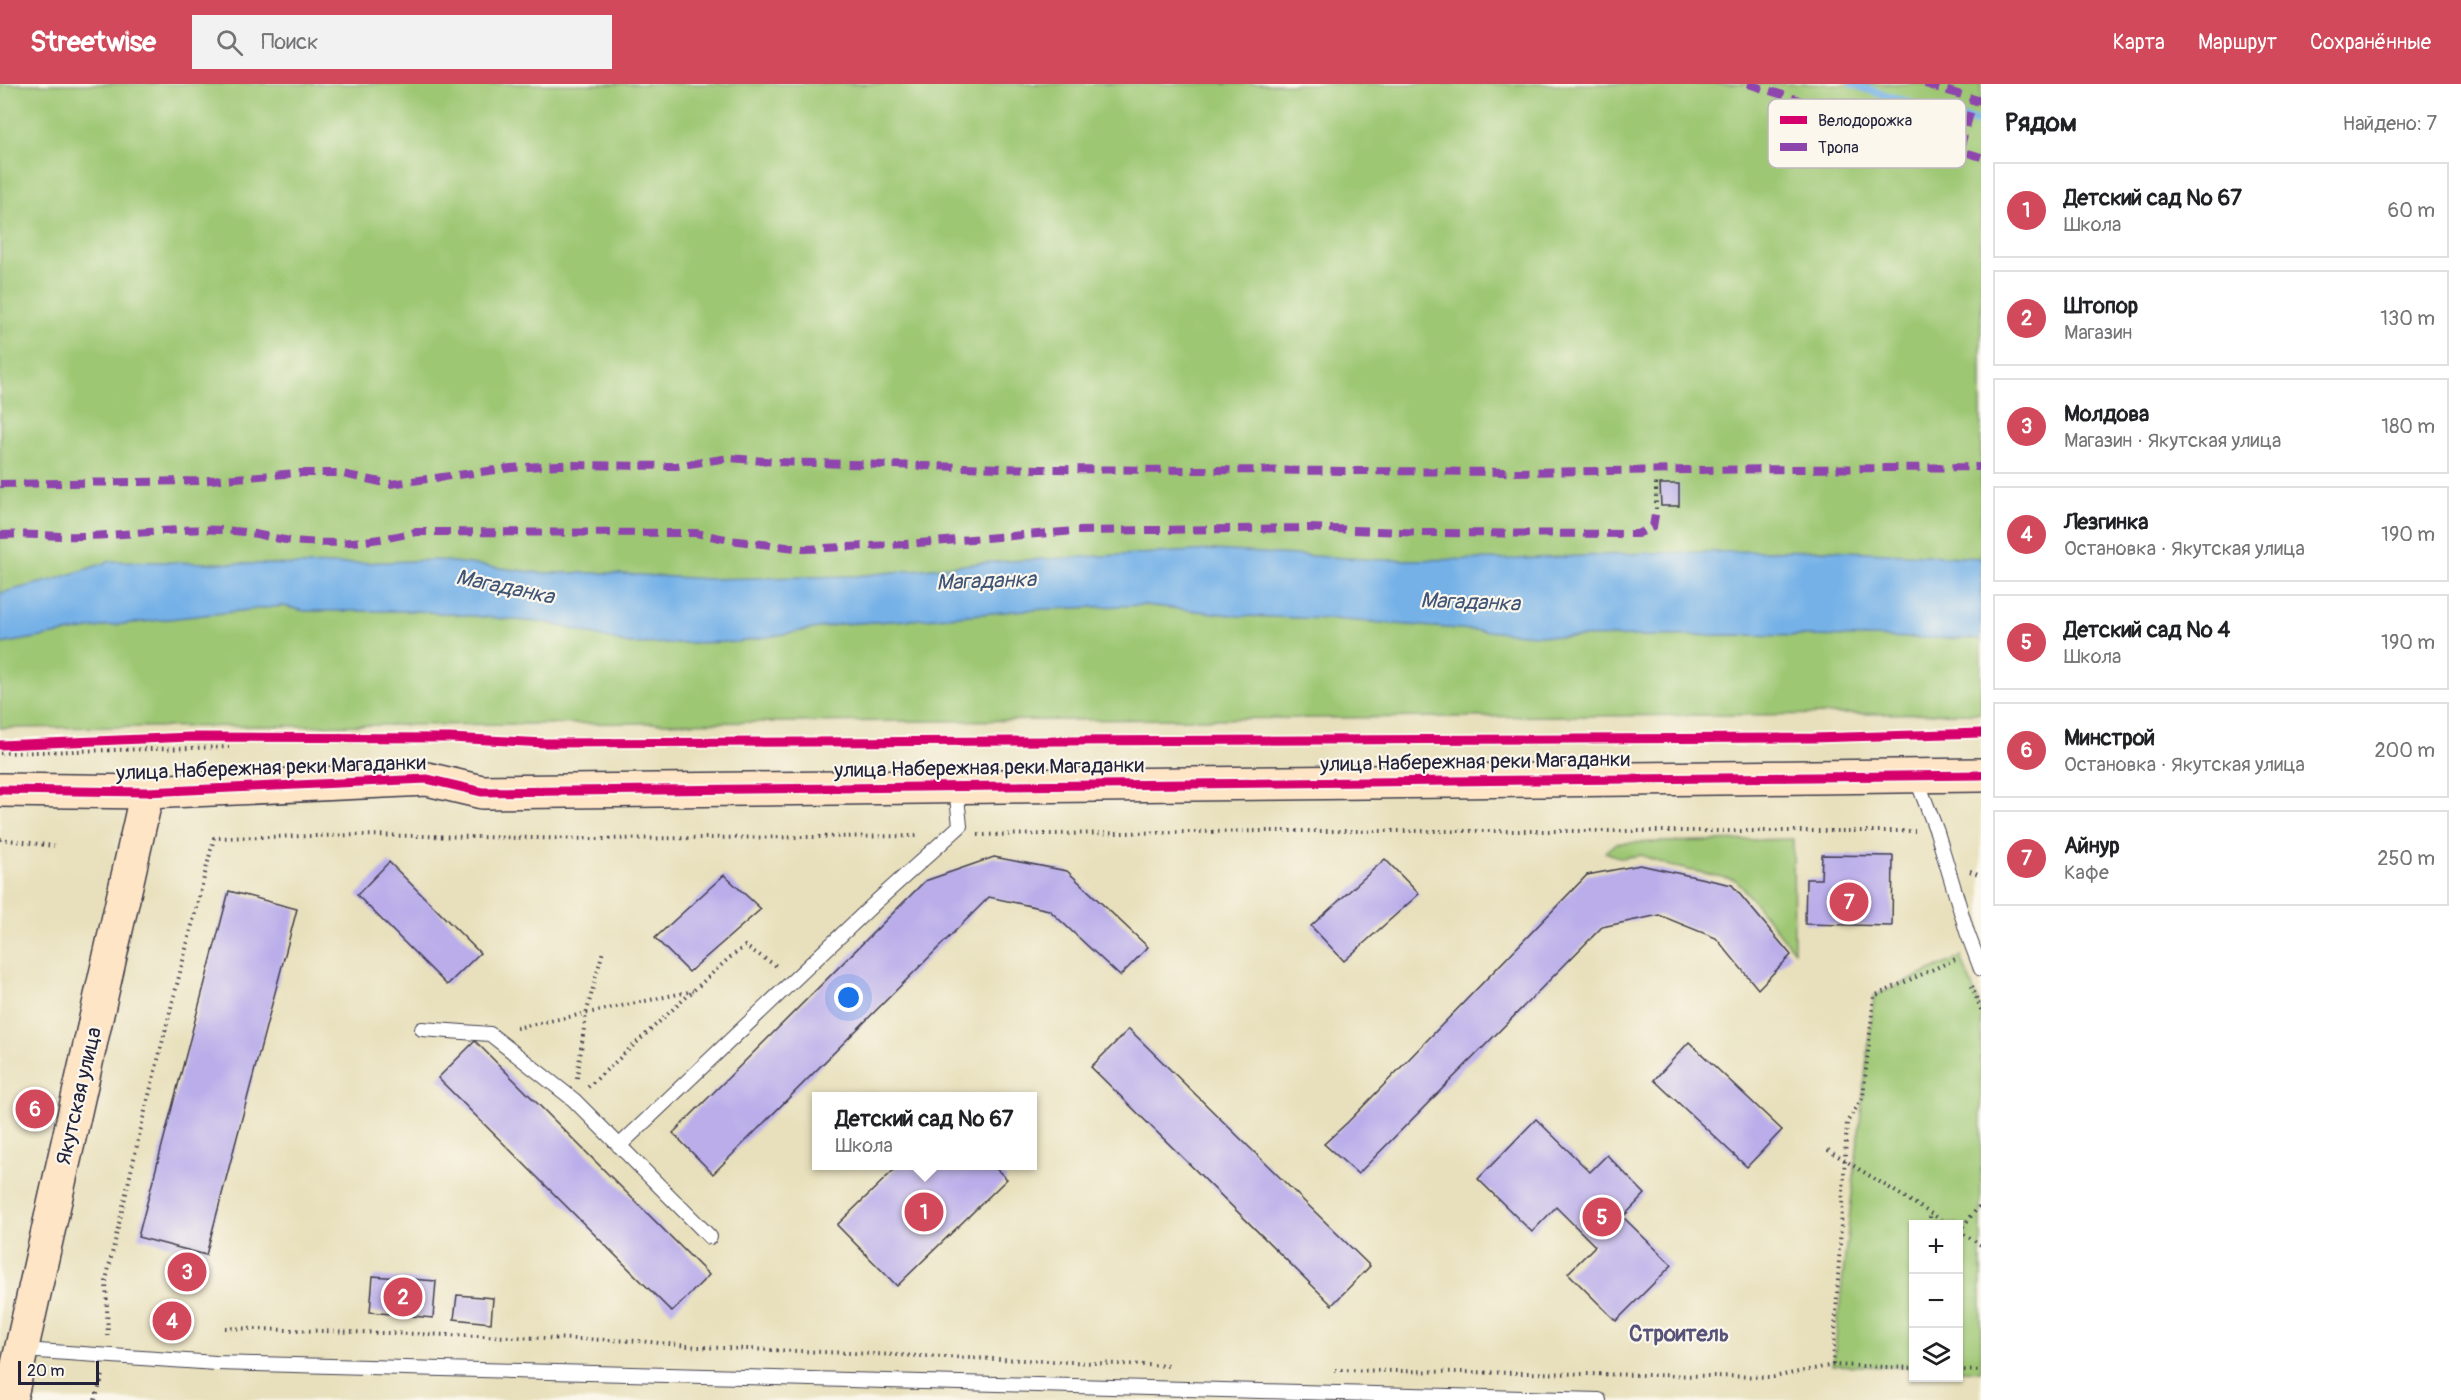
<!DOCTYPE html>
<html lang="ru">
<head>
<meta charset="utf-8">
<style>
	:root { --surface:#fff; --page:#f2f2f2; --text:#202124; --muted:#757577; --line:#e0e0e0; --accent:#d1495b }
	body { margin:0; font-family:Pangolin,sans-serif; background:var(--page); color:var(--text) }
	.controls { position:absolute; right:18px; bottom:18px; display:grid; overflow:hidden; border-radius:0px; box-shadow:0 2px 4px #0004 }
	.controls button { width:54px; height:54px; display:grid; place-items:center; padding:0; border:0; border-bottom:2px solid var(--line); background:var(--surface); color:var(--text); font:30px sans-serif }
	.scale { position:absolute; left:18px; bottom:15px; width:81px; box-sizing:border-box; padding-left:6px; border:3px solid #22223b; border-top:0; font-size:16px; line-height:21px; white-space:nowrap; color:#22223b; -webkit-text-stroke:4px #fbf7ec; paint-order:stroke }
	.you { position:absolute; left:849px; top:914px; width:21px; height:21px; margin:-15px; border:4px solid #fff; border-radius:50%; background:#1a73e8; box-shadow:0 0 0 9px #1a73e833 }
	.badge { display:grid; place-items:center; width:39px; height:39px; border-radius:50%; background:var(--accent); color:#fff; font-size:20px; font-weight:700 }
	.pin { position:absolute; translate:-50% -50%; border:3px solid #fff; box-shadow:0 2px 6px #0006 }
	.popup { position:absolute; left:812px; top:1008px; width:225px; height:78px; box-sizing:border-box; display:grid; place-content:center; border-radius:0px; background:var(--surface); filter:drop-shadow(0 2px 4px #0005); font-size:20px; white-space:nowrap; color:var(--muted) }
	.popup b { font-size:22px; color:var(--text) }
	.popup::after { content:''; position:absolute; left:50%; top:100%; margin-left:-12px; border:12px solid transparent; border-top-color:var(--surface) }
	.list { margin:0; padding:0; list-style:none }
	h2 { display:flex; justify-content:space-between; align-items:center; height:78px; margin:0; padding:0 24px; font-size:26px }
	h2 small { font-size:20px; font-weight:400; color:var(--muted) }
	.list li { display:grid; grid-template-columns:39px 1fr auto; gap:18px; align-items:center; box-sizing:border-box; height:96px; margin:0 12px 12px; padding:0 12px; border:2px solid var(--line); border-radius:0px }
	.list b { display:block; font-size:22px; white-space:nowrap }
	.list p { margin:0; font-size:20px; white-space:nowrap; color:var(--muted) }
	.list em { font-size:20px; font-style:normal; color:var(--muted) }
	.icon { flex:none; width:33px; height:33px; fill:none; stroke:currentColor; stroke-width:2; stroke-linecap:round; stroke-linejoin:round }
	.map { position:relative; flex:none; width:1981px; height:1316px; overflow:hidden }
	header { display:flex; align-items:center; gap:36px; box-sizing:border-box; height:84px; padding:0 30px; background:var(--accent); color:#fff }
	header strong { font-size:28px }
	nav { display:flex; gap:33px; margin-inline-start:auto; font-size:21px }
	.search { width:420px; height:54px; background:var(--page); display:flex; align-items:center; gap:15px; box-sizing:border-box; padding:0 21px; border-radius:0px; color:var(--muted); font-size:22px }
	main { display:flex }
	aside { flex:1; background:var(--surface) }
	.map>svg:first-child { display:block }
	.green { fill:#9ec773; stroke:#607457; stroke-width:1.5 }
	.water { fill:#75b1e7; stroke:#4c6a91; stroke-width:1.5 }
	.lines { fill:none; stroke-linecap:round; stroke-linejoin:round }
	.stream { stroke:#75b1e7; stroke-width:8 }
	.building { fill:#baadea }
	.lane-casing { stroke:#403e4e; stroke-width:16 }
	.secondary-casing { stroke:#403e4e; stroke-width:36 }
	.path { stroke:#403e4e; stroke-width:4; stroke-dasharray:1.5 4.5; stroke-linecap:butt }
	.lane { stroke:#fff; stroke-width:14 }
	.secondary { stroke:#fde5c5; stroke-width:33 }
	.quiet { stroke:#8e44ad; stroke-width:8; stroke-dasharray:15 8; stroke-linecap:butt }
	.cycleway-casing { stroke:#fbf7ec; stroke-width:13 }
	.cycleway { stroke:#d6006c; stroke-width:9 }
	.labels { text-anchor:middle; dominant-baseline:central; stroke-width:4.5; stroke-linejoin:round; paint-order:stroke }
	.street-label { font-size:21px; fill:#22223b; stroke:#fbf7ec }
	.water-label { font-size:22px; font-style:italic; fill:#3f5477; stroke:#fbf7ec }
	.neighbourhood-label { font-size:22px; font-weight:bold; fill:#575378; stroke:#fbf7ec }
	.key { fill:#fbf7ec; stroke:#bab7b7; stroke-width:1.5 }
	.key-label { font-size:16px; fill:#22223b }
</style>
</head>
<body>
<header>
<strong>Streetwise</strong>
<div class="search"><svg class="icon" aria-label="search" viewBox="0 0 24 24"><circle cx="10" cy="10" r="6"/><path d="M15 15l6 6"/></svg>Поиск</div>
<nav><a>Карта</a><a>Маршрут</a><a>Сохранённые</a></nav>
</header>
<main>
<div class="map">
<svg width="1981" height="1316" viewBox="0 0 1981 1316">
	<rect width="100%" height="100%" fill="#fbf7ec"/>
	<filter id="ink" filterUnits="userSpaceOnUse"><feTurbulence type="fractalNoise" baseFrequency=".0167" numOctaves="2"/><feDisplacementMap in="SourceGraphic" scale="12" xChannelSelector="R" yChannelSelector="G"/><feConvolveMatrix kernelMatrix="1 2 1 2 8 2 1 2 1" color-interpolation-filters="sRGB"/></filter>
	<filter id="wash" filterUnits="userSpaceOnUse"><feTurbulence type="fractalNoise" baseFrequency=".008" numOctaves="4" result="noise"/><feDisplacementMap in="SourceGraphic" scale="24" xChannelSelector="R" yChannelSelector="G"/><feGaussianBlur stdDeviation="1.35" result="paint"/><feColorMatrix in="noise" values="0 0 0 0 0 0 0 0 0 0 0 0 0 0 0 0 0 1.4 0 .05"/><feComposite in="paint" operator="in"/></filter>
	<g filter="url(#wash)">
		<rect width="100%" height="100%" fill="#e8e0bc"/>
		<path class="green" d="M 0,0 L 1981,0 L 1981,629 L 0,644 Z
			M 1793,755 L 1794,867 L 1736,796 L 1670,782 L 1641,771 L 1621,774 L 1605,768 L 1617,759 Z
			M 1961,873 L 1981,926 L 1981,1287 L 1959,1286 L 1958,1140 L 1914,1140 L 1913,1284 L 1833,1281 L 1874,912 Z"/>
		<path class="water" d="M 1212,466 L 1380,476 L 1517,475 L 1647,469 L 1829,466 L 1981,474 L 1981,555 L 1740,551 L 1563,553 L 1332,535 L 1240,532 L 1145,521 L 1026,526 L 925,535 L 841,540 L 739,558 L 629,560 L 549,539 L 418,527 L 304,527 L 283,522 L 107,542 L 0,560 L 0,509 L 56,495 L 111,477 L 308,481 L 437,476 L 540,489 L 607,489 L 708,495 L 855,492 L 991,478 Z"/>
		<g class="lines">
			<path class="stream" d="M 1852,0 L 1927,25 L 1981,38"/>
		</g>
		<g id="blocks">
			<path class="building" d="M 1660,400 L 1679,400 L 1679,422 L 1661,422 Z
				M 1822,771 L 1893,772 L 1892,842 L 1805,840 L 1806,795 L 1821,795 Z
				M 994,773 L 1067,787 L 1148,863 L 1120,892 L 1049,826 L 989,813 L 713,1090 L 673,1049 L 925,797 Z
				M 1385,775 L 1419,810 L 1344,877 L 1311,842 Z
				M 389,778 L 480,869 L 447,901 L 357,811 Z
				M 1640,781 L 1732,801 L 1791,871 L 1758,905 L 1716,854 L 1659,831 L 1602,843 L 1358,1090 L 1324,1060 L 1348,1038 L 1587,791 Z
				M 724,791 L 761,825 L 689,888 L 655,854 Z
				M 229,807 L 297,825 L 206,1171 L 138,1153 Z
				M 1129,945 L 1370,1182 L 1332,1221 L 1091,983 Z
				M 475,957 L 709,1191 L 672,1228 L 438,994 Z
				M 1689,958 L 1782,1046 L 1747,1083 L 1654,996 Z
				M 1536,1035 L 1590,1088 L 1607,1071 L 1645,1110 L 1623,1133 L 1672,1181 L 1616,1237 L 1568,1189 L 1595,1162 L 1556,1123 L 1532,1148 L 1478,1095 Z
				M 898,1082 L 993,1082 L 1007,1095 L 897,1202 L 837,1141 Z
				M 373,1192 L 436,1197 L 433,1234 L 370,1228 Z
				M 457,1211 L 493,1214 L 491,1239 L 454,1235 Z"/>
		</g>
	</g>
	<g filter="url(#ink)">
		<use href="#blocks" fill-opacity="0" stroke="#403e4e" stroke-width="1.5"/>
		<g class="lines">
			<g class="lane-casing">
				<path id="lane" d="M 1915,691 L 1937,748 L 1967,848 L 1981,885
					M 422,945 L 490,950 L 574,1016 L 710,1153
					M 619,1062 L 877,817 L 960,742 L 956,703
					M 23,1266 L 216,1279 L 1599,1316"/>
			</g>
			<g class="secondary-casing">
				<path id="secondary" d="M 0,706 L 147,708 L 427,695 L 482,708 L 1981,691
					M 10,1316 L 147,708"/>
			</g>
			<path class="path" d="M 1656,425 L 1656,395
				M 0,669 L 229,663
				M 978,751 L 1263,747 L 1915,747
				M 0,755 L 54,762
				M 1970,787 L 1981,791
				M 1972,902 L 1981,926
				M 516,944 L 693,907
				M 577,994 L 586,930 L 603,867
				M 588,1003 L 728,875 L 745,862 L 778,883
				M 1828,1066 L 1948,1140
				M 1930,1140 L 1930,1129
				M 1959,1147 L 1981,1120
				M 1959,1147 L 1981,1161
				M 225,1244 L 640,1257 L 698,1263 L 1171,1282
				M 108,1252 L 106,1196 L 144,1031 L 214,754 L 361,751 L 592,755 L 919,752
				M 1833,1281 L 1847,1038 L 1863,1013 L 1874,912 L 1958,874
				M 1335,1286 L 1774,1293 L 1833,1281 L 1914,1284
				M 1958,1286 L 1981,1287
				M 95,1316 L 103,1291"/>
			<use href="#lane" class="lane"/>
			<use href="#secondary" class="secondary"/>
			<path class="quiet" d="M 1748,0 L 1981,73
				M 1925,0 L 1981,17
				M 1960,65 L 1974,15
				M 0,400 L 198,397 L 297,389 L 338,389 L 390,400 L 511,384 L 559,381 L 676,382 L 729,374 L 777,378 L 1038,385 L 1514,388 L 1981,383
				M 0,451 C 27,449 55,453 83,452 C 133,451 184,442 234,447 C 254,448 273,455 293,457 C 335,461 375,458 416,448 L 696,449 L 730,456 L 803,465 L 892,461 L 1076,447 L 1310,444 L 1424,449 L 1637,450 L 1653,443 L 1656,425"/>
			<g class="cycleway-casing">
				<path id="cycleway" d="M 0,661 L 190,653 L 450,654 L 545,659 L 1813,654 L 1981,649
					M 0,706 L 147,708 L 427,695 L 482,708 L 1981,691"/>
			</g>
			<use href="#cycleway" class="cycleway"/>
		</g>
	</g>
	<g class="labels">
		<g class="street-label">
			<text transform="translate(1475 678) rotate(-1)">улица Набережная реки Магаданки</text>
			<text transform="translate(271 684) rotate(-2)">улица Набережная реки Магаданки</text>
			<text transform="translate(989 684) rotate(-1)">улица Набережная реки Магаданки</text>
			<text transform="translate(79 1012) rotate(-77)">Якутская улица</text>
		</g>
		<g class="water-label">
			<text transform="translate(986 497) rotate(-2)">Магаданка</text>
			<text transform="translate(505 503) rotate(12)">Магаданка</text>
			<text transform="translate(1470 518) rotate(2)">Магаданка</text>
		</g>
		<g class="neighbourhood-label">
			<text x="1679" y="1250">Строитель</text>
		</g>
	</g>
	<rect x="1768" y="15" width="198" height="69" rx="9" class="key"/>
	<rect x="1780" y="32" width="27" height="8" fill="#d6006c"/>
	<rect x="1780" y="59" width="27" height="8" fill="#8e44ad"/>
	<g class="key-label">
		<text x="1818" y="42">Велодорожка</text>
		<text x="1818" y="69">Тропа</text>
	</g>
</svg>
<div class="controls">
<button>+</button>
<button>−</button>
<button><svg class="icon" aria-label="layers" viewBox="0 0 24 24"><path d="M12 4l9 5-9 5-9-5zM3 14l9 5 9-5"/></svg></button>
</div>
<div class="scale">20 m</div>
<div class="you"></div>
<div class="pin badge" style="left:924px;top:1128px">1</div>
<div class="popup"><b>Детский сад № 67</b>Школа</div>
<div class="pin badge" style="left:403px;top:1213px">2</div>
<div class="pin badge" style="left:187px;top:1188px">3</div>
<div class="pin badge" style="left:172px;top:1237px">4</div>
<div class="pin badge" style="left:1602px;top:1133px">5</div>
<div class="pin badge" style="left:35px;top:1025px">6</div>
<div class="pin badge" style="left:1849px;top:818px">7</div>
</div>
<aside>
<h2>Рядом<small>Найдено: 7</small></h2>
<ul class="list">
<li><span class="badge">1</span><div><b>Детский сад № 67</b><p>Школа</p></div><em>60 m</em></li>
<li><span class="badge">2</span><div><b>Штопор</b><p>Магазин</p></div><em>130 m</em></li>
<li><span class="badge">3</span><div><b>Молдова</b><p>Магазин · Якутская улица</p></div><em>180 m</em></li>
<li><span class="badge">4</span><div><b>Лезгинка</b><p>Остановка · Якутская улица</p></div><em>190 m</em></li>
<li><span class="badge">5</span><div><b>Детский сад № 4</b><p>Школа</p></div><em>190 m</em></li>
<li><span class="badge">6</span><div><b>Минстрой</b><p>Остановка · Якутская улица</p></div><em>200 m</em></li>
<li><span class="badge">7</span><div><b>Айнур</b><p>Кафе</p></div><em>250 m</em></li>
</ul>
</aside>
</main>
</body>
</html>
